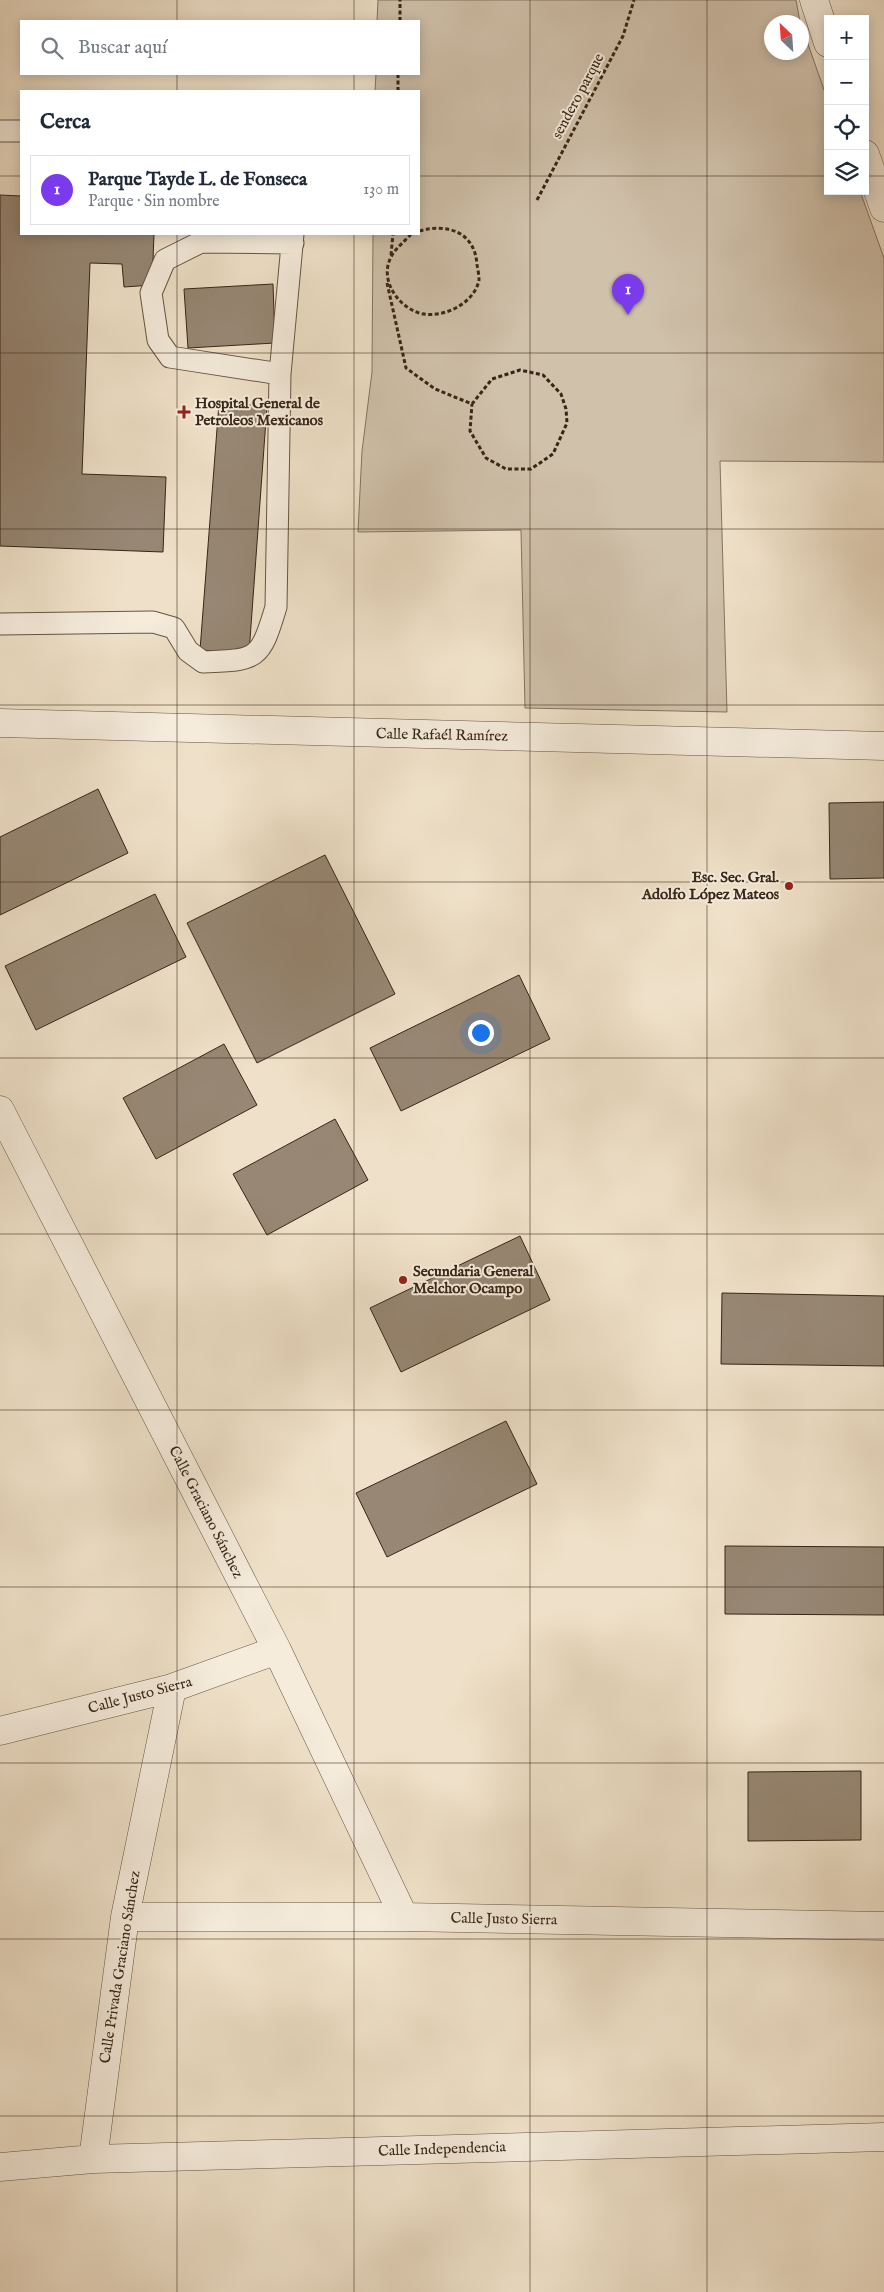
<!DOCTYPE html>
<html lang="es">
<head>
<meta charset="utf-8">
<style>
	:root { --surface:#fff; --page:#f6f6f7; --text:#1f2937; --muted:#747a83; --line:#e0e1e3; --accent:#7c3aed }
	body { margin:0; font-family:"IM FELL English",serif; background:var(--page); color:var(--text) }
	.controls { position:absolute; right:15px; top:15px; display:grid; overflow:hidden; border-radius:0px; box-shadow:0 2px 12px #0003 }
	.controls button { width:45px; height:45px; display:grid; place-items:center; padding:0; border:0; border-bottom:1px solid var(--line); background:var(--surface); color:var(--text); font:25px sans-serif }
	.compass { position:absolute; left:764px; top:15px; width:45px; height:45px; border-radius:50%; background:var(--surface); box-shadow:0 2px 12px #0003; rotate:335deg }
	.you { position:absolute; left:480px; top:1032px; width:18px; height:18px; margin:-12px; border:4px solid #fff; border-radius:50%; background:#1a73e8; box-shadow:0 0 0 8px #1a73e833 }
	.badge { display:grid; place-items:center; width:32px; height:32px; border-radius:50%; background:var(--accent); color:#fff; font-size:16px; font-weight:700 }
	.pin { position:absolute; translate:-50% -41px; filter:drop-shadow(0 1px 2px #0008) }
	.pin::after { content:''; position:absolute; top:26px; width:18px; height:15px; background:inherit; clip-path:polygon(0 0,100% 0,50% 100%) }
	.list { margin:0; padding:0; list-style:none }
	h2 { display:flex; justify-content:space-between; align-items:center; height:65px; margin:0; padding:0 20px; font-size:21px }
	h2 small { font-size:16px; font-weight:400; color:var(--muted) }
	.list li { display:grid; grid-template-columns:32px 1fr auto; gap:15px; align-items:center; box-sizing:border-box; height:70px; margin:0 10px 10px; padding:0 10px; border:1px solid var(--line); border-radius:0px }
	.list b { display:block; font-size:19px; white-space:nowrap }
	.list p { margin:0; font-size:16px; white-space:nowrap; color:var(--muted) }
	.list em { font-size:16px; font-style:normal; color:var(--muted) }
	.icon { flex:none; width:28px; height:28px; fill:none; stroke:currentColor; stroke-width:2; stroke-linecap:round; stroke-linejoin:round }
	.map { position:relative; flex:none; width:884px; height:2292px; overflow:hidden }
	.search { position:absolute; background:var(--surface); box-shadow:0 2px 12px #0003; left:20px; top:20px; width:400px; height:55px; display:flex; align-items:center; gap:12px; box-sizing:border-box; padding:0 18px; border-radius:0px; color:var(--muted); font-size:19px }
	.panel { position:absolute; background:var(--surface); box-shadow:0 2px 12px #0003; left:20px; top:90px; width:400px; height:145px; border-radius:0px }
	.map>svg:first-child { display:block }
	.green { fill:#d0c1ab; stroke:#847461 }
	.building { fill:#978774; stroke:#372617 }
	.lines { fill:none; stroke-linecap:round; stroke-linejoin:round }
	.service-casing { stroke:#655544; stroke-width:23 }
	.minor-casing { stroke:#655544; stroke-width:29 }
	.path { stroke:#372617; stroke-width:3; stroke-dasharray:4 2.5; stroke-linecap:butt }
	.service { stroke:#f5ecdc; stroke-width:21 }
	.minor { stroke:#f5ecdc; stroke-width:28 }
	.grid { fill:none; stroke:#372617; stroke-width:1; stroke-opacity:0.55 }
	.poi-dot { fill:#8f2418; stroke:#f5ecdc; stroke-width:2 }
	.labels { text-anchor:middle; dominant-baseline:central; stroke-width:4; stroke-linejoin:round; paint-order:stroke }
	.street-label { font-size:15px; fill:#372617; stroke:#f5ecdc }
	.poi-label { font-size:15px; font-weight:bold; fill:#372617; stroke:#f5ecdc; text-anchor:start }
</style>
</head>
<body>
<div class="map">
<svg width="884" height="2292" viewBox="0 0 884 2292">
	<rect width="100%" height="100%" fill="#efe1c9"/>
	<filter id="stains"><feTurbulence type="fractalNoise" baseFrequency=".004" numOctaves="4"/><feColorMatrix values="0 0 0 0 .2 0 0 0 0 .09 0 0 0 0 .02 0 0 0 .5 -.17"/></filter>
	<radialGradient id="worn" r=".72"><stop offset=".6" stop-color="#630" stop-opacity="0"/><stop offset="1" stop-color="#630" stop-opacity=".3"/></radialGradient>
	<path class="green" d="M 378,0 L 796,0 L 800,22 L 772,22 L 772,52 L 802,52 L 802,27 L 828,101 L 828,191 L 860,191 L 884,258 L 884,462 L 720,461 L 727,712 L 525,708 L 521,530 L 358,532 L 362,451 L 372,372 L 373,234 L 419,234 L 419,91 L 375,91 L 376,74 L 419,74 L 419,21 L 377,21 Z"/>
	<path class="building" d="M 0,195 L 21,196 L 21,234 L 154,234 L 152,285 L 124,287 L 122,264 L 90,263 L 82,474 L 166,477 L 163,552 L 0,546 Z
		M 273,284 L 275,343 L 188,348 L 184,289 Z
		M 219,403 L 267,406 L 249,653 L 200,650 Z
		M 98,789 L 128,853 L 0,915 L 0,837 Z
		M 884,802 L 884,878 L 830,879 L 829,803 Z
		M 325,855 L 395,994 L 257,1063 L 187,923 Z
		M 155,894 L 186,957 L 36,1030 L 5,966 Z
		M 519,975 L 550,1039 L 401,1111 L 370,1048 Z
		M 224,1044 L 257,1105 L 156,1159 L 123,1098 Z
		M 335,1119 L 368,1180 L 267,1235 L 233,1174 Z
		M 520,1236 L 550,1300 L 401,1372 L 370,1308 Z
		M 722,1293 L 884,1296 L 884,1366 L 721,1364 Z
		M 506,1421 L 537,1484 L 387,1557 L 356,1493 Z
		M 725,1546 L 884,1547 L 884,1615 L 725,1614 Z
		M 861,1771 L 861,1840 L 748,1841 L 748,1772 Z"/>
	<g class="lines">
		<g class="service-casing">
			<path id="service" d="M 0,131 L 21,131
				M 280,374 L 170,357 L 158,340 L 151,293 L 165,260 L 201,242 L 293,243
				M 0,624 L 153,622 L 174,628 L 188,651 L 203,662 C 258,660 260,660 276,607 L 280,374 L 293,234"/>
		</g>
		<g class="minor-casing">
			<path id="minor" d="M 814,0 L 828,43
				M 865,154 L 884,208
				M 0,723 L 884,746
				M 0,1110 L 277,1650 L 404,1917
				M 0,1731 L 172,1688 L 277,1650
				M 125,1917 L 404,1917 L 884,1926
				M 93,2159 L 125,1917 L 172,1688
				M 0,2167 L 93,2159 L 884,2137"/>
		</g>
		<path class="path" d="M 400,21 L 400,0
			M 398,91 L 398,74
			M 537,200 L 623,36 L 634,0
			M 411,234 C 405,241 395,249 391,257 C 380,278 395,302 414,311 C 436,322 474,306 479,280 C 479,276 478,269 477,265 C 475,232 448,223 419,231
			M 391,255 L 393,234
			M 387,283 L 406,368 L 435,389 L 472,404 L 492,379 L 520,370 L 543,375 L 561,394 L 566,409 L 567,423 L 553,454 L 531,469 L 506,469 L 486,458 L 470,431 L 472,404"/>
		<use href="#service" class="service"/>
		<use href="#minor" class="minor"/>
	</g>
	<path class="grid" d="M 177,0 L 177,21M 354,0 L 354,21M 530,0 L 530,2292M 707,0 L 707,2292M 177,74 L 177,91M 354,74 L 354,91M 0,176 L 21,176M 419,176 L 828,176M 865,176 L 884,176M 177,234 L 177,2292M 354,234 L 354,2292M 0,353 L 884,353M 0,529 L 884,529M 0,705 L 884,705M 0,882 L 884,882M 0,1058 L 884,1058M 0,1234 L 884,1234M 0,1410 L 884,1410M 0,1587 L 884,1587M 0,1763 L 884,1763M 0,1939 L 884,1939M 0,2116 L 884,2116"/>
	<g class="poi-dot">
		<path d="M181.5 404.5h5v5h5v5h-5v5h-5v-5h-5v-5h5z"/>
		<circle cx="789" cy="886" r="5"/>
		<circle cx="403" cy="1280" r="5"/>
	</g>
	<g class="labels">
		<g class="street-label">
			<text transform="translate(578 96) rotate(-62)">sendero parque</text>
			<text transform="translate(442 735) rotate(1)">Calle Rafaél Ramírez</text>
			<text transform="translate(206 1512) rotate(63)">Calle Graciano Sánchez</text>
			<text transform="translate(140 1695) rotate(-15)">Calle Justo Sierra</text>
			<text transform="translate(504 1919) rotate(1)">Calle Justo Sierra</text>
			<text transform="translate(120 1967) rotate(-81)">Calle Privada Graciano Sánchez</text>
			<text transform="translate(442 2149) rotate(-2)">Calle Independencia</text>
		</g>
		<g class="poi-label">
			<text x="195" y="403">Hospital General de<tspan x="195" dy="17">Petroleos Mexicanos</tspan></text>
			<text x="779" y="877" text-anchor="end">Esc. Sec. Gral.<tspan x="779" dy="17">Adolfo López Mateos</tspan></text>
			<text x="413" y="1271">Secundaria General<tspan x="413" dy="17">Melchor Ocampo</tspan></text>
		</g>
	</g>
	<rect width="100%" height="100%" filter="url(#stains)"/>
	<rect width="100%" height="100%" fill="url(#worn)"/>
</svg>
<div class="controls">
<button>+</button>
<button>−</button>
<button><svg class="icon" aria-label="locate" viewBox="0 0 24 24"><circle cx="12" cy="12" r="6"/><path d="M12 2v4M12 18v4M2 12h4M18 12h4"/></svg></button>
<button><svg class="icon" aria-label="layers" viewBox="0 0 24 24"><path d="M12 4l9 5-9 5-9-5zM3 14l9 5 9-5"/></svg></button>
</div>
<svg class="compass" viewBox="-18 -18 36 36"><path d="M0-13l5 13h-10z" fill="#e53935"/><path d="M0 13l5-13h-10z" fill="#747a83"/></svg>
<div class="you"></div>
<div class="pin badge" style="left:628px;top:315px">1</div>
<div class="search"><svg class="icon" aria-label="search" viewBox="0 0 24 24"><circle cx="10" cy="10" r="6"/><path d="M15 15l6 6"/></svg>Buscar aquí</div>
<section class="panel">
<h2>Cerca<small></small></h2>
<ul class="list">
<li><span class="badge">1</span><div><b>Parque Tayde L. de Fonseca</b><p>Parque · Sin nombre</p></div><em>130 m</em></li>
</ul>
</section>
</div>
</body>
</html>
